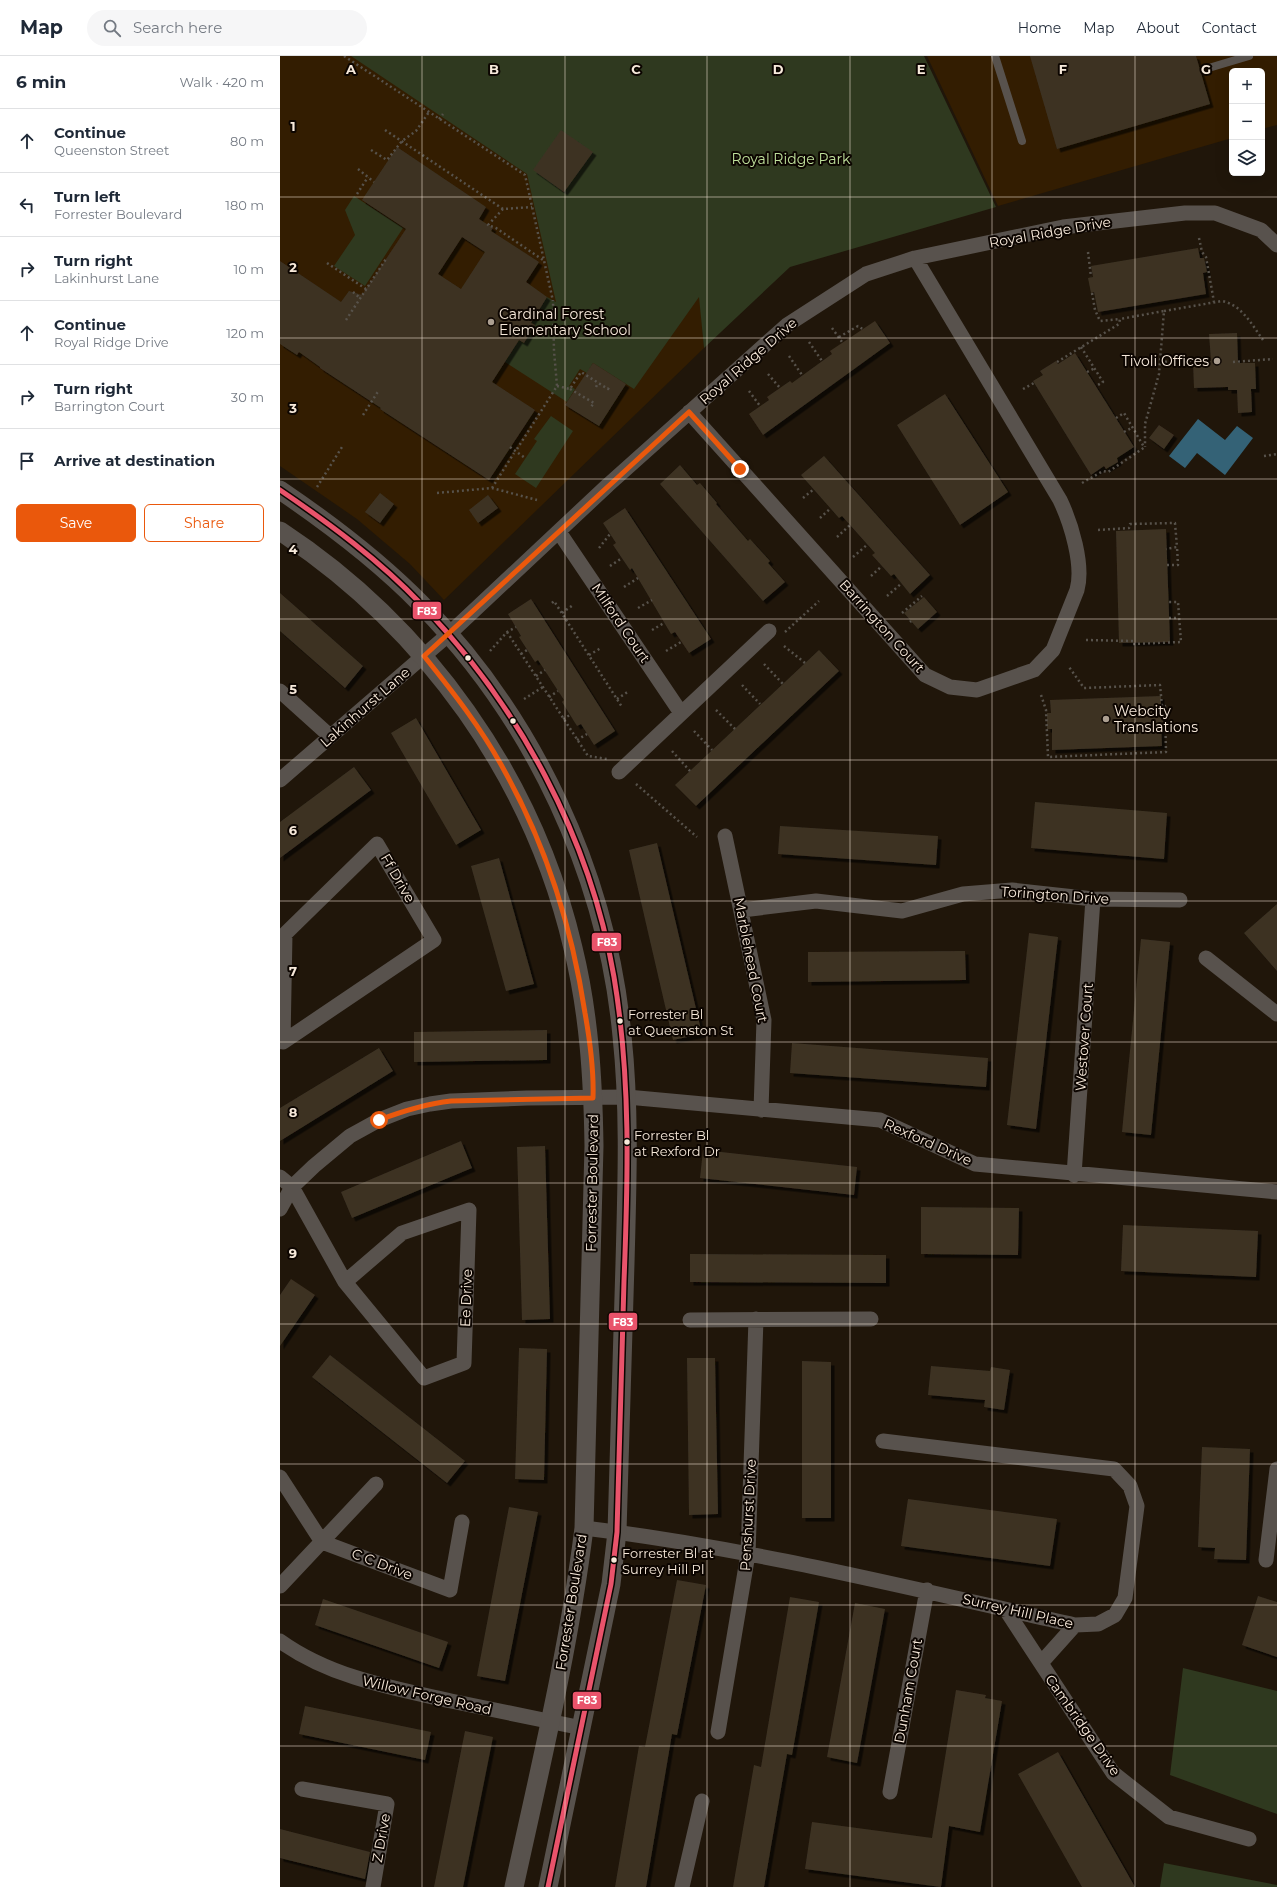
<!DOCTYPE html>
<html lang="en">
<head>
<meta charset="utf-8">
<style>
	:root { --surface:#fff; --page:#f6f6f7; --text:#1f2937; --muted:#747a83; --line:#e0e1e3; --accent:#ea580c }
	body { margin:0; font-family:Montserrat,sans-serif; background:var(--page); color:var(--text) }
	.controls { position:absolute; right:12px; top:12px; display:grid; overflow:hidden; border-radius:6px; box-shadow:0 4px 16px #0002 }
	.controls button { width:36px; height:36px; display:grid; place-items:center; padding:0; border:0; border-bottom:1px solid var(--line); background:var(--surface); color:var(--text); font:20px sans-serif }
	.stop { position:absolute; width:12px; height:12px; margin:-9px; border:3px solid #ea580c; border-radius:50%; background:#fff }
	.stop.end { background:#ea580c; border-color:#fff; box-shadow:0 1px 4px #0008 }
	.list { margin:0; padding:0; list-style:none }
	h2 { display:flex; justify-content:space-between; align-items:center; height:52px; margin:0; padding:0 16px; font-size:17px }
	h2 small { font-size:13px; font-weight:400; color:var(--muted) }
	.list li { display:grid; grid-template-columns:26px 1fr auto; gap:12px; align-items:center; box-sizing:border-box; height:64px; padding:0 16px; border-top:1px solid var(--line) }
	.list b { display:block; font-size:15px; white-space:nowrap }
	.list p { margin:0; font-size:13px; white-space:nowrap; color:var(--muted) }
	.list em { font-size:13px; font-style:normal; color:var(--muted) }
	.actions { display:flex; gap:8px; padding:12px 16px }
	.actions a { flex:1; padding:9px 0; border:1px solid var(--accent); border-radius:6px; text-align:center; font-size:14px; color:var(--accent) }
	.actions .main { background:var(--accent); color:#fff }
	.icon { flex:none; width:22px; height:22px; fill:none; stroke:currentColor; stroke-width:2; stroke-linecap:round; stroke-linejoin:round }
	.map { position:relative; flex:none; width:997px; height:1831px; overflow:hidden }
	header { display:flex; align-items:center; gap:24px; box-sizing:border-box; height:56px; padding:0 20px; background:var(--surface); border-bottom:1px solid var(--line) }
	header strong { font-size:19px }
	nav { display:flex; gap:22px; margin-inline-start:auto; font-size:14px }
	.search { width:280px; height:36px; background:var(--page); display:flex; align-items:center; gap:10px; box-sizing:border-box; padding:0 14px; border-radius:22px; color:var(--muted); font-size:15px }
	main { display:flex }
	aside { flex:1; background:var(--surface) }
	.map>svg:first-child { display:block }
	.built { fill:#331d01 }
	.green { fill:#2f391f }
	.water { fill:#346276 }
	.building { fill:#3c3224; fill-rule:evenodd; filter:url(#shadow) }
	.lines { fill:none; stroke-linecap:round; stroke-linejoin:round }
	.path { stroke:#57524b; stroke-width:2.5; stroke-dasharray:2 3; stroke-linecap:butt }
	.service { stroke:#58524d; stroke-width:8 }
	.minor { stroke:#58524d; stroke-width:15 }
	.tertiary { stroke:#58524d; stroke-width:19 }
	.bus-1-casing { stroke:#0c0500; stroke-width:8 }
	.bus-1 { stroke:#e9536b; stroke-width:5 }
	.route { stroke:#ea580c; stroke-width:5 }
	.grid { fill:none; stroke:#f7e9da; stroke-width:1; stroke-opacity:0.55 }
	.poi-dot { fill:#ac9f91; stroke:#0c0500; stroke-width:1.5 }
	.bus-dot { fill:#f7e9da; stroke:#0c0500; stroke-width:1.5 }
	.labels { text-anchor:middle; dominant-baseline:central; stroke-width:4; stroke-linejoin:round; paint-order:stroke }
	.bus-label { font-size:13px; fill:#f7e9da; stroke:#0c0500; text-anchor:start }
	.park-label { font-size:14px; fill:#bfe09b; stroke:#0c0500 }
	.street-label { font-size:14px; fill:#f7e9da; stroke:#0c0500 }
	.poi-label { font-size:14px; fill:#f7e9da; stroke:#0c0500; text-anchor:start }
	.grid-label { font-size:13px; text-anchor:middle; font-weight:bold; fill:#f7e9da; stroke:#0c0500; stroke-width:4; stroke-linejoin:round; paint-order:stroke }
	.line-badge { stroke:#0c0500; stroke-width:1.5 }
	.badge-label { font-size:11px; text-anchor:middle; font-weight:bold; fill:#fff }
</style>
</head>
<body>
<header>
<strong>Map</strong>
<div class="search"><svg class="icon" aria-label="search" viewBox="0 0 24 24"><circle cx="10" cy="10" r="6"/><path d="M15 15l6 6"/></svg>Search here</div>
<nav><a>Home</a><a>Map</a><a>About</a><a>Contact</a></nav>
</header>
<main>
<aside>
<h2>6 min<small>Walk · 420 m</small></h2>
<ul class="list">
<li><svg class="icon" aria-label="ahead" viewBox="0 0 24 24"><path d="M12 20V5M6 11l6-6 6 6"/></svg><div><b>Continue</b><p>Queenston Street</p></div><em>80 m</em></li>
<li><svg class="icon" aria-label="left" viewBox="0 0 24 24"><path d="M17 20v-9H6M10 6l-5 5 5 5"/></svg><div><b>Turn left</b><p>Forrester Boulevard</p></div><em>180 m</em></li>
<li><svg class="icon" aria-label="right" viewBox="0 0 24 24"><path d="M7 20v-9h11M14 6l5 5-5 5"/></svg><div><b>Turn right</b><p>Lakinhurst Lane</p></div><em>10 m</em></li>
<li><svg class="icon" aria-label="ahead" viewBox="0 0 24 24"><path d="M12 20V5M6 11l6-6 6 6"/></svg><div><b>Continue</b><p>Royal Ridge Drive</p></div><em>120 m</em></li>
<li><svg class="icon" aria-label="right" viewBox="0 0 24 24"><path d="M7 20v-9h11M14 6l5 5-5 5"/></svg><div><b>Turn right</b><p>Barrington Court</p></div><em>30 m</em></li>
<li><svg class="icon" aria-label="arrive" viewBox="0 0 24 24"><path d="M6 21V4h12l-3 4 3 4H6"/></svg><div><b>Arrive at destination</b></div></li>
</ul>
<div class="actions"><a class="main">Save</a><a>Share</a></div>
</aside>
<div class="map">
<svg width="997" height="1831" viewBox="0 0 997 1831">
	<defs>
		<filter id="shadow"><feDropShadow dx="3.5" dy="3.5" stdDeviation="0" flood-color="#0009"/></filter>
	</defs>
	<rect width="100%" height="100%" fill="#20160a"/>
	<path class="built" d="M 0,0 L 399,0 L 424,292 L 164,544 L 130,508 L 77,463 L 0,410 Z
		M 647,0 L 997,0 L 997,69 L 982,73 L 982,15 L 952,15 L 952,82 L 718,150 Z"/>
	<path class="green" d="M 71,0 L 644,0 L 716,151 L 510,211 L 424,292 L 419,241 L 354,333 L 313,307 L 307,317 L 300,313 L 289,330 L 295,333 L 287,346 L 225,306 L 239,284 L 244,287 L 255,269 L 251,267 L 267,241 L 276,246 L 247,118 Z
		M 74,140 L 123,172 L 85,230 L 54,210 L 75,179 L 65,154 Z
		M 271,360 L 293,375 L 256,432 L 235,418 L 257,385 L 254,383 Z
		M 903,1612 L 997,1635 L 997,1758 L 890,1719 Z
		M 884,1807 L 997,1829 L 997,1831 L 880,1831 Z"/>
	<path class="water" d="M 918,363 L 945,384 L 957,370 L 973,382 L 945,419 L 917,397 L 905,412 L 889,400 Z"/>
	<path class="building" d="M 750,0 L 916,0 L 930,48 L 777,93 Z
		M 281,74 L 313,96 L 284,136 L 253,114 Z
		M 117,91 L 206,151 L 199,163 L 213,172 L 211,175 L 259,206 L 246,226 L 267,241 L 251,267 L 255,269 L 244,287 L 239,284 L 212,326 L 255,354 L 209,424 L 100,353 L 101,352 L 40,312 L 40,311 L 19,296 L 17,299 L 0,288 L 0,205 L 61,246 L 69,235 L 82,239 L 126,173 L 82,144 ZM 182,181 L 205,196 L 181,233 L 158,218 Z
		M 918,192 L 920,202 L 924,202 L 927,216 L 923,217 L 926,238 L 818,256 L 814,236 L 811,237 L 808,222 L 813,221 L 811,210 Z
		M 595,265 L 610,287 L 483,379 L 469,358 L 489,344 L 487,341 L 510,325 L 512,327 L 552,298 L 550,295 Z
		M 957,277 L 958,307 L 975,307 L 976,333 L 971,333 L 972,356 L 958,357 L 957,334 L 948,334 L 948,331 L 914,332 L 913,306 L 931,305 L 929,278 Z
		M 795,297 L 854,391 L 837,402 L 838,406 L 826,413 L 824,410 L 811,419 L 753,325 L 763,319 L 760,315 L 776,305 L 778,308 Z
		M 313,307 L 346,328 L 319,370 L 285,349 Z
		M 665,338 L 728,436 L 680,469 L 617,369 Z
		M 879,369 L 894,379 L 884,393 L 869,382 Z
		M 544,400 L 650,519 L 630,538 L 614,518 L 611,520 L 592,499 L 595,497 L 562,460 L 559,462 L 521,419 Z
		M 400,409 L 417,429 L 420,427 L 437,447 L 436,448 L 468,485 L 470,483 L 490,505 L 488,507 L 505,526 L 483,545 L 380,428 Z
		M 100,437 L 114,448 L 100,467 L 85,456 Z
		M 208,439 L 218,452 L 198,467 L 189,454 Z
		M 345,452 L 431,583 L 409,597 L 395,576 L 391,578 L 352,512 L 350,514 L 333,489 L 336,487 L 323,467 Z
		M 886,473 L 890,586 L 839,587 L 836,475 Z
		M 0,537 L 83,610 L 65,632 L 0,575 Z
		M 644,541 L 657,556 L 638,573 L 624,557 Z
		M 251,543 L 335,675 L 314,689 L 301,668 L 297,670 L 282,646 L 284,644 L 258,604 L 255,606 L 239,581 L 241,580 L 228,558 Z
		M 539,594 L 559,615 L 416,750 L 395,729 Z
		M 881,640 L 881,653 L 884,653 L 885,668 L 881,668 L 882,690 L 772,694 L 772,673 L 767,673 L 767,657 L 771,657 L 770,644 Z
		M 136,662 L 201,774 L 176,789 L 111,677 Z
		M 74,711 L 91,734 L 0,802 L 0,766 Z
		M 755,746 L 887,757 L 884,803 L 751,792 Z
		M 500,770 L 658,780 L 656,809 L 498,798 Z
		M 377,787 L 422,978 L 393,984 L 349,794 Z
		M 219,802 L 254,928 L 226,935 L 191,810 Z
		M 997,848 L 997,915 L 964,877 Z
		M 749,877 L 778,881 L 756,1073 L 727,1069 Z
		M 861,883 L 890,886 L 871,1079 L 842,1076 Z
		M 685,895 L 686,924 L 528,926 L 528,896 Z
		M 267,974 L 267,1004 L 134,1006 L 134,976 Z
		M 512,987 L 708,1002 L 706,1031 L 510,1017 Z
		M 99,992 L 113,1015 L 0,1085 L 0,1052 Z
		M 181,1085 L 192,1112 L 72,1162 L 61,1136 Z
		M 265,1090 L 270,1263 L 242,1264 L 237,1091 Z
		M 423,1094 L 577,1111 L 574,1139 L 420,1122 Z
		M 641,1151 L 739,1152 L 738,1199 L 641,1198 Z
		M 843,1169 L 978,1175 L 976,1221 L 841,1215 Z
		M 410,1198 L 606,1199 L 606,1227 L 410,1226 Z
		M 11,1223 L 35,1239 L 0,1290 L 0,1239 Z
		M 239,1292 L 267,1293 L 264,1424 L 235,1423 Z
		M 50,1299 L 185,1405 L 167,1427 L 32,1321 Z
		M 407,1302 L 435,1302 L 438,1458 L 409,1459 Z
		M 522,1305 L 551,1306 L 551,1462 L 522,1462 Z
		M 651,1310 L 710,1315 L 711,1311 L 730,1314 L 724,1354 L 704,1351 L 705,1344 L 648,1339 Z
		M 922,1391 L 970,1393 L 966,1504 L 934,1503 L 935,1492 L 918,1491 Z
		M 628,1443 L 777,1463 L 770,1510 L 621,1490 Z
		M 229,1451 L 258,1456 L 225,1625 L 197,1620 Z
		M 397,1524 L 426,1529 L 397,1679 L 392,1678 L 366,1831 L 335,1831 L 359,1690 L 365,1691 Z
		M 978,1540 L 997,1546 L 997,1601 L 962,1589 Z
		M 510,1541 L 539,1546 L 512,1699 L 507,1698 L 484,1831 L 453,1831 L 474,1709 L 481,1711 Z
		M 43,1543 L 168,1586 L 159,1612 L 35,1569 Z
		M 575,1547 L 605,1553 L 577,1707 L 547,1701 Z
		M 676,1634 L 706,1639 L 705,1642 L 722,1645 L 700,1776 L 669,1770 L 661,1831 L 525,1813 L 532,1766 L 652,1782 Z
		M 25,1650 L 151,1676 L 145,1704 L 19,1678 Z
		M 185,1675 L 213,1681 L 183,1831 L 154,1831 Z
		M 778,1696 L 855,1831 L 802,1831 L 738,1718 Z
		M 0,1773 L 90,1796 L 85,1823 L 0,1802 Z"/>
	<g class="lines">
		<path class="path" d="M 64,0 L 245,119 L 273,245
			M 159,63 L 163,58
			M 105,74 L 223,153 L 252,151
			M 91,94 L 107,104 L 122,85 L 136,75 L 149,56
			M 78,113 L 94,126
			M 77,138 L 88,121
			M 223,153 L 208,169 L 216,172 L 263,204
			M 919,182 L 922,196 L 926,201 L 934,246
			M 808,196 L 811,221
			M 47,207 L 86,233
			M 73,236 L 80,242
			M 812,237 L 815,254 L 820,265 L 840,263
			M 884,255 L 942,245 C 962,249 972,269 983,284
			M 66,264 L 106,203
			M 552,272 L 562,286
			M 559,281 L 578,270 L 584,274
			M 529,286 L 542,305
			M 801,291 L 823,326 L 816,330
			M 509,300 L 522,319
			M 777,306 L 839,268 L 840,263 L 884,255 L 879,318 L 865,368 L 865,391
			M 880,306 L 930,304
			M 953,306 L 993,303
			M 807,316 L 815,312
			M 488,318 L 500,332
			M 277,330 L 290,333 L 301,316 L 328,333 L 330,330
			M 316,331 L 318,327
			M 290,333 L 314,347 L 311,351
			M 743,333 L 754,327
			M 469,335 L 480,350
			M 83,359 L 99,334
			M 836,362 L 844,357 L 864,391
			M 844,376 L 853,371
			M 230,391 L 245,402
			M 237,393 L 277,330 L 274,295 L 273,244
			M 984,400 L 997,398
			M 802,427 L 823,415 L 828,416 L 865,391
			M 37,431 L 62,391
			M 212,432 L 234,397
			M 157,437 L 212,432 L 257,444
			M 523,442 L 534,433
			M 540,462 L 551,452
			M 818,474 L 849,472 L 850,468 L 895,467 L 897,491 L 886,493
			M 557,481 L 570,469
			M 319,492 L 330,478
			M 573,501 L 588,488
			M 887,509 L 898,509 L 897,491
			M 330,510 L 342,502
			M 591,520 L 602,510
			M 344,531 L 358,522
			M 607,540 L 622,527
			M 272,547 L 274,545 L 342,651
			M 358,552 L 372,544
			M 282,557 L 293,549
			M 622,557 L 642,540
			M 889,562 L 899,562
			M 630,566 L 631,565
			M 372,574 L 384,567
			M 227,576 L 308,700 L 327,703
			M 505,576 L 539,545
			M 806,584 L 853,585 L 853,588
			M 853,588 L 901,586 L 898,546 L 888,546
			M 504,590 L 525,607
			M 210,595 L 227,576 L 236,571
			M 386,595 L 401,586
			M 241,598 L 247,594
			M 309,599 L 321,592
			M 484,608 L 503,628
			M 256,620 L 265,614
			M 462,629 L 480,648
			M 761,639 L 766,654 L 768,701 L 886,696 L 885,650 L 882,650 L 880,629 L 804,632 L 789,611
			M 269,641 L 278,635
			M 244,643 L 263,631
			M 337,643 L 349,635
			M 436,654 L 455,673
			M 283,663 L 290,659
			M 414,675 L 432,694
			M 297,684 L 307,678
			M 392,695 L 410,715
			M 356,728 L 417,781"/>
		<path class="service" d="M 715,0 L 742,85
			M 932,11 L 969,0"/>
		<path class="minor" d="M 409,356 L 645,619 L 670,631 L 697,634 L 754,614 L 773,594 L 797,534 C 804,509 791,467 780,444 L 635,202
			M 279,476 L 401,657
			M 0,635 L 50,680
			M 339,716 L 489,575
			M 0,724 L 169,578 L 328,429 L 507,269 L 586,218 L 635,202 L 783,171 L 905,157 L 935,157 L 981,174 L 997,189
			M 445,780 L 484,964 L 481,1054
			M 97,788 L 154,884 L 3,986 L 5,878 Z
			M 462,854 L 536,845 L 622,855 L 683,838 L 732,834 L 813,843 L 900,844
			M 926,902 L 997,958
			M 794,1119 L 813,843
			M 0,1121 L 12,1131 L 65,1226
			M 0,1153 L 12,1131 L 34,1110 L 70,1080 L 99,1064 L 127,1053 L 150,1048 L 171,1045 L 247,1042 L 347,1041 L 600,1064 L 695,1108 L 997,1136
			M 189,1154 L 184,1307 L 144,1322 L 65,1226 L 122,1177 Z
			M 410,1264 L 591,1263
			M 0,1421 L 42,1486 L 170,1534 L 182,1466
			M 304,1472 C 470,1492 633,1533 795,1569 L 818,1568 L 835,1559 L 845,1542 L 857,1450 L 850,1430 L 834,1413 L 603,1385
			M 986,1504 L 997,1413
			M 0,1530 L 96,1428
			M 726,1554 L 833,1717 L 889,1761 L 969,1783
			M 0,1585 C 50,1621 112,1632 171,1645 C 214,1654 258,1663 302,1672
			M 761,1607 L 795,1569
			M 438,1676 L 468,1498 L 476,1263
			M 22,1733 L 107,1748 L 93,1831
			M 610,1736 L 647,1534
			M 402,1831 L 422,1745"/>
		<path class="tertiary" d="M 0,434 C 50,468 99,505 141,548 C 254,663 327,819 342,980 C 350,1055 347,1131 345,1207 C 342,1297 339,1387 337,1476 L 331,1528 L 268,1831
			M 0,475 C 146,571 253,721 293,892 C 309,957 313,1023 314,1090 L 304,1472 C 289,1593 260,1712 234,1831"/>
		<g class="bus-1-casing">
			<path id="bus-1" d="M 0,434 C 50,468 99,504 141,548 C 239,650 310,781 334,921 C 351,1022 348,1123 344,1225 C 342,1308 339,1392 337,1476 L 331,1528 L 268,1831"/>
		</g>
		<use href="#bus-1" class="bus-1"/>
	</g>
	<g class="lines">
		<path class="route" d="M 99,1064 C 123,1055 145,1048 171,1045 L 313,1042 C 314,1014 310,985 305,957 C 292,872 266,789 224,714 C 202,673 173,636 144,600 L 409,356 L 460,413"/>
	</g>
	<path class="grid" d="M 142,0 L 142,1831M 285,0 L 285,1831M 427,0 L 427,1831M 570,0 L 570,1831M 712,0 L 712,1831M 855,0 L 855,1831M 0,141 L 997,141M 0,282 L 997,282M 0,423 L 997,423M 0,563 L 997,563M 0,704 L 997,704M 0,845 L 997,845M 0,986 L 997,986M 0,1127 L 997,1127M 0,1268 L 997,1268M 0,1408 L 997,1408M 0,1549 L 997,1549M 0,1690 L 997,1690"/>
	<g class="poi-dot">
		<circle cx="211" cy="266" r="4"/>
		<circle cx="937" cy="305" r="4"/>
		<circle cx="826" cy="663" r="4"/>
	</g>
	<g class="bus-dot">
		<circle cx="188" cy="602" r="3.5"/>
		<circle cx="233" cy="665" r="3.5"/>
		<circle cx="340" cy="965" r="3.5"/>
		<circle cx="347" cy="1086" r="3.5"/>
		<circle cx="334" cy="1504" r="3.5"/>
	</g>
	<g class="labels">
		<g class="bus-label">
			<text x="348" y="958">Forrester Bl<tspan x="348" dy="16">at Queenston St</tspan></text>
			<text x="354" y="1079">Forrester Bl<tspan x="354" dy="16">at Rexford Dr</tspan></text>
			<text x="342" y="1497">Forrester Bl at<tspan x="342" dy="16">Surrey Hill Pl</tspan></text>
		</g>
		<g class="park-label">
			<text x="511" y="103">Royal Ridge Park</text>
		</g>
		<g class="street-label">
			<text transform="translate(770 176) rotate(-10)">Royal Ridge Drive</text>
			<text transform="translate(468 305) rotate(-41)">Royal Ridge Drive</text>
			<text transform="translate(341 567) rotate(56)">Milford Court</text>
			<text transform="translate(602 570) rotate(48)">Barrington Court</text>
			<text transform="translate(85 651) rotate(-41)">Lakinhurst Lane</text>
			<text transform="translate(118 822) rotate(60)">Ff Drive</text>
			<text transform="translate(775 839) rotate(4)">Torington Drive</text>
			<text transform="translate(471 904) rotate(79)">Marblehead Court</text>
			<text transform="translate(804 981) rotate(-86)">Westover Court</text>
			<text transform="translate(648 1086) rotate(24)">Rexford Drive</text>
			<text transform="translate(312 1127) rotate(-89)">Forrester Boulevard</text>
			<text transform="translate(186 1242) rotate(-88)">Ee Drive</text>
			<text transform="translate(468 1459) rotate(-87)">Penshurst Drive</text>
			<text transform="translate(102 1508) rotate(21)">C C Drive</text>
			<text transform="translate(291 1546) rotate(-81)">Forrester Boulevard</text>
			<text transform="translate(738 1555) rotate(13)">Surrey Hill Place</text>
			<text transform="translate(628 1635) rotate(-80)">Dunham Court</text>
			<text transform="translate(147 1639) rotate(13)">Willow Forge Road</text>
			<text transform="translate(803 1669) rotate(55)">Cambridge Drive</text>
			<text transform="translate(101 1782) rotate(-80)">Z Drive</text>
		</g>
		<g class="poi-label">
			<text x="219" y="258">Cardinal Forest<tspan x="219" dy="16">Elementary School</tspan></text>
			<text x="929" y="305" text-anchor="end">Tivoli Offices</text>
			<text x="834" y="655">Webcity<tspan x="834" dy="16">Translations</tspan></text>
		</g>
	</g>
	<g class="grid-label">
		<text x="71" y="18">A</text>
		<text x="214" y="18">B</text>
		<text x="356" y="18">C</text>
		<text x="498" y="18">D</text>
		<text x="641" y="18">E</text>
		<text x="783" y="18">F</text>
		<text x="926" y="18">G</text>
		<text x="13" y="75">1</text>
		<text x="13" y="216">2</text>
		<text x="13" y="357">3</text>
		<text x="13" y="498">4</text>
		<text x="13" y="638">5</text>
		<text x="13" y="779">6</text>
		<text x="13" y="920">7</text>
		<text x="13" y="1061">8</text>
		<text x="13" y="1202">9</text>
	</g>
	<g class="line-badge">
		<rect x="132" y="545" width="30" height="19" rx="4" fill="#e9536b"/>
		<rect x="311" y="876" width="31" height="20" rx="4" fill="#e9536b"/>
		<rect x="328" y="1256" width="30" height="19" rx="4" fill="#e9536b"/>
		<rect x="292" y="1635" width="30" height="19" rx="4" fill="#e9536b"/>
	</g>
	<g class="badge-label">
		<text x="147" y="559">F83</text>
		<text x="327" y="890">F83</text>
		<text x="343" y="1270">F83</text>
		<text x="307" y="1648">F83</text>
	</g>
</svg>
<div class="controls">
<button>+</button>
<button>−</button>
<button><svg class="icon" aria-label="layers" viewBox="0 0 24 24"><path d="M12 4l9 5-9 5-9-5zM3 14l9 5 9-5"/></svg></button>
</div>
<div class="stop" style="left:99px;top:1064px"></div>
<div class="stop end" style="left:460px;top:413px"></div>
</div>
</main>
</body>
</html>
